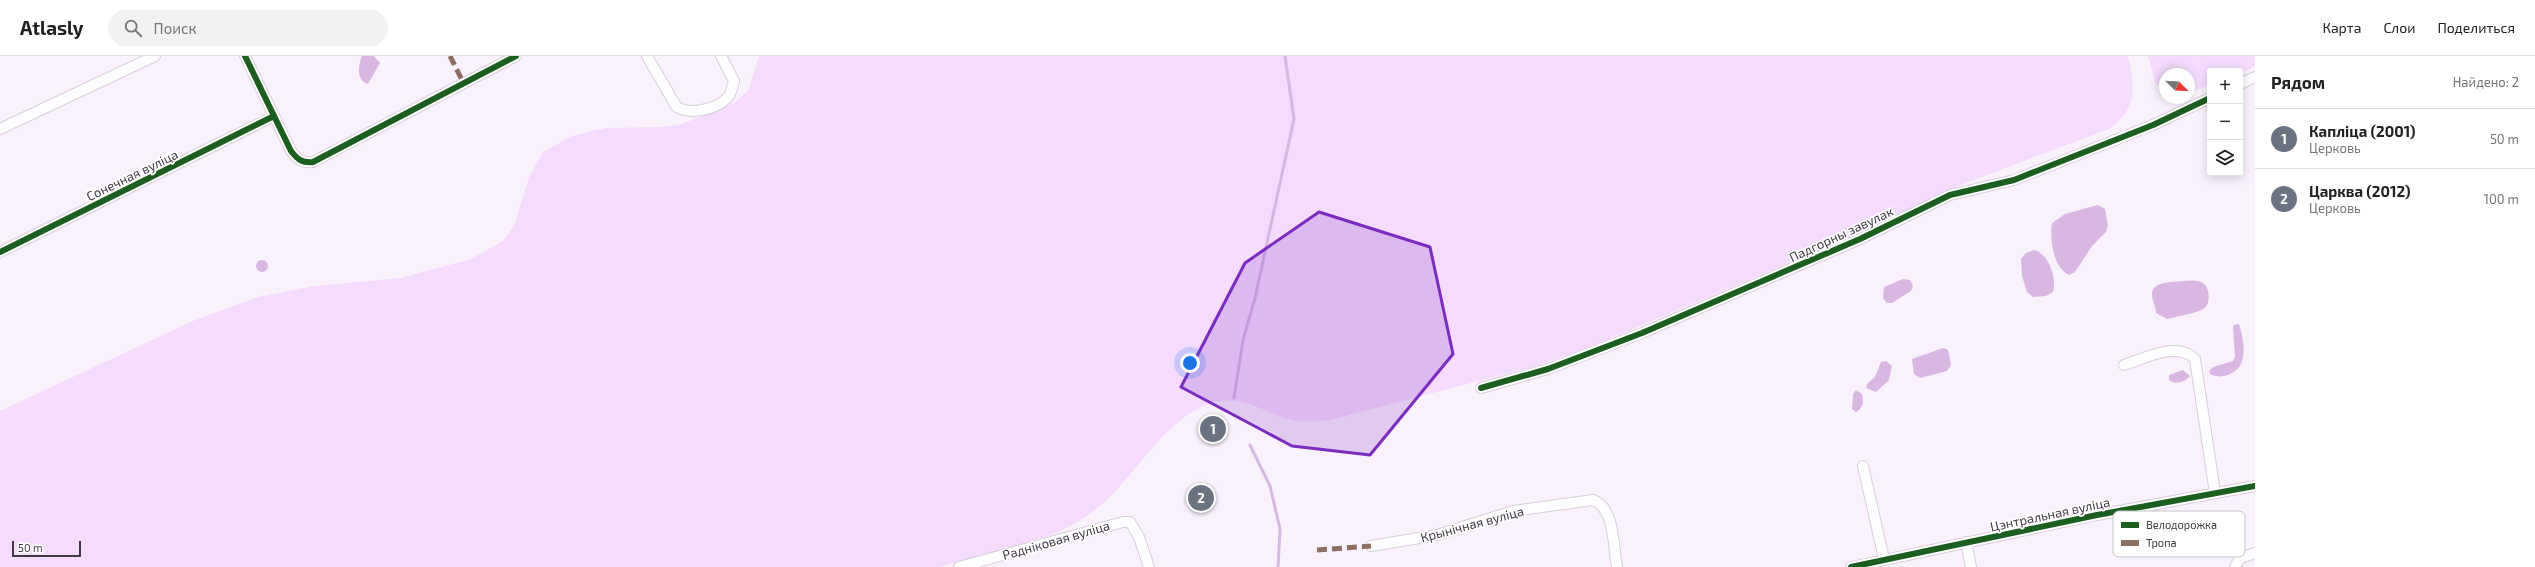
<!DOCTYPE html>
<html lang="ru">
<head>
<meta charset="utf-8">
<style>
	:root { --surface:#fff; --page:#f2f2f2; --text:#222; --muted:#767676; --line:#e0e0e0; --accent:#817a84 }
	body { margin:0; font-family:"Exo 2",sans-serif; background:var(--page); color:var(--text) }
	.controls { position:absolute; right:12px; top:12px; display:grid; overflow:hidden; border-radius:4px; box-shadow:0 2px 10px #0003 }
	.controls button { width:36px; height:36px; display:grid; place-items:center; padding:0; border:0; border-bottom:1px solid var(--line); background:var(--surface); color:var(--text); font:20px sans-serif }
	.compass { position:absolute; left:2159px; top:12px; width:36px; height:36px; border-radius:50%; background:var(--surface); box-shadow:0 2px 10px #0003; rotate:114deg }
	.scale { position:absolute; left:12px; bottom:10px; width:69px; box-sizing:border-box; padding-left:4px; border:2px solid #403943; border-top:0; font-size:11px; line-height:14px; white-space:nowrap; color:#403943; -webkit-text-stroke:3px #fff; paint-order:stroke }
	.you { position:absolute; left:1190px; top:307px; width:14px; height:14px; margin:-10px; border:3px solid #fff; border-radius:50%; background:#1a73e8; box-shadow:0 0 0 6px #1a73e833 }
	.badge { display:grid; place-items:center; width:26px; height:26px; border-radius:50%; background:var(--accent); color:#fff; font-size:13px; font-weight:700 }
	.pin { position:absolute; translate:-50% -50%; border:2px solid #fff; box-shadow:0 1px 4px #0006 }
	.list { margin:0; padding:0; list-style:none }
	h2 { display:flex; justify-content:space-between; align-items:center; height:52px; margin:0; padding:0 16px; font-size:17px }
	h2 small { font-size:13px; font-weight:400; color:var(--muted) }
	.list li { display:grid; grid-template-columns:26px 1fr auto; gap:12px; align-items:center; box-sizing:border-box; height:60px; padding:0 16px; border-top:1px solid var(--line) }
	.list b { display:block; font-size:15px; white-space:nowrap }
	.list p { margin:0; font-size:13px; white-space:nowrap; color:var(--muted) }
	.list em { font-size:13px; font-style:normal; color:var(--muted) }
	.icon { flex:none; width:22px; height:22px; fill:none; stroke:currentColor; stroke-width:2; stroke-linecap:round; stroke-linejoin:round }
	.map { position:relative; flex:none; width:2255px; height:511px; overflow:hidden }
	header { display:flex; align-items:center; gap:24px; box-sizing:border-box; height:56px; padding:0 20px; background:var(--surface); border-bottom:1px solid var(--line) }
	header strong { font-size:19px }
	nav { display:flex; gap:22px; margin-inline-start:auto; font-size:14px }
	.search { width:280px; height:36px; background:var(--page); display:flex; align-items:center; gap:10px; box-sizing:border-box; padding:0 14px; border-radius:22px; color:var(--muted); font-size:15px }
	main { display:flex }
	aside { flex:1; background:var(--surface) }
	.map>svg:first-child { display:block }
	.green { fill:#f5dcfe }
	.water { fill:#d8b8e3 }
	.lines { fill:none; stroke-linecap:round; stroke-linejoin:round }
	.stream { stroke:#d8b8e3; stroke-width:3 }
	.minor-casing { stroke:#d6cfd8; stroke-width:12 }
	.minor { stroke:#fefdff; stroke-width:10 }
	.quiet { stroke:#8d6e63; stroke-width:5; stroke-dasharray:10 5; stroke-linecap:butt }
	.cycleway-casing { stroke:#fff; stroke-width:8 }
	.cycleway { stroke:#1b5e20; stroke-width:6 }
	.marked { fill:#7b2cbf; fill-opacity:0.2; stroke:#7b2cbf; stroke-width:3; stroke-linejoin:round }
	.labels { text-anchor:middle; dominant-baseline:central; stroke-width:3.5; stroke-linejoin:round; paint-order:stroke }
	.street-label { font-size:13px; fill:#403943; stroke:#fff }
	.key { fill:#fff; stroke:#c6c4c7; stroke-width:1 }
	.key-label { font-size:11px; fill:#403943 }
</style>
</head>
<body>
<header>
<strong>Atlasly</strong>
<div class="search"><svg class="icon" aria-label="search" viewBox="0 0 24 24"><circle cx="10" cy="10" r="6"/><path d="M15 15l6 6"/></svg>Поиск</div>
<nav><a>Карта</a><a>Слои</a><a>Поделиться</a></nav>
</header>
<main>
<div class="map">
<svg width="2255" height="511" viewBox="0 0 2255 511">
	<rect width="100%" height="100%" fill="#f9f2fc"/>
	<path class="green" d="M 759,0 L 2128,0 C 2135,31 2138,53 2109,73 L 1958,130 L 1826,191 L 1585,293 L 1532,311 L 1330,364 C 1317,365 1304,367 1291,364 C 1266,357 1243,339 1216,346 C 1164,359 1135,424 1095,454 C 1051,488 993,496 940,511 L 0,511 L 0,355 L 195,264 L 258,241 L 315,230 L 401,222 L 471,203 L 503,185 L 514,170 L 529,121 L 543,96 L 572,80 L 591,75 L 607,72 L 662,71 L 679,69 L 734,47 L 748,35 Z
		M 2148,0 L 2255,0 L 2255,10 L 2240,18 L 2240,15 L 2210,15 L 2210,29 L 2189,37 L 2189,18 L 2165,18 L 2165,35 L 2155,26 Z"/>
	<path class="water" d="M 362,0 L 374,0 L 380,7 L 368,28 C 356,25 358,9 362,0 Z
		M 2098,149 L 2105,153 L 2108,169 L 2106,176 L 2092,190 L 2075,216 L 2069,219 C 2054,213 2049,183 2052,167 L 2065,158 Z
		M 2034,194 C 2049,197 2057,223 2053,236 L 2046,240 L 2033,241 L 2027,236 L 2022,220 L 2021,203 L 2026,197 Z
		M256 210a6 6 0 1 1 12 0a6 6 0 1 1-12 0Z
		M 1903,223 L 1910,224 L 1913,230 L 1911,235 L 1892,247 L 1887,247 L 1883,242 L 1884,231 Z
		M 2183,225 C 2189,225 2198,223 2204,228 C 2210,233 2211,249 2203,253 C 2195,258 2177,260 2167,263 L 2156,257 C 2156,251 2152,244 2152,238 C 2152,225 2174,226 2183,225 Z
		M 2239,268 C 2244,285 2250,311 2228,319 C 2222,321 2216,321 2210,318 L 2209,315 L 2213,311 L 2233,305 L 2235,301 L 2233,272 L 2234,269 Z
		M 1943,292 L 1948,294 L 1951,309 L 1947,315 L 1920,322 L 1914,318 L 1912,303 Z
		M 1886,305 L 1892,310 L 1889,324 L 1876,336 L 1866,332 L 1867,328 L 1875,321 L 1881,306 Z
		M 2183,314 L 2190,320 C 2185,326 2176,329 2169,324 L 2169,319 Z
		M 1856,334 L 1862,338 C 1864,346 1864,351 1856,356 L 1852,353 L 1853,338 Z"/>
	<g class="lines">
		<path class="stream" d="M 1234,342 L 1243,284 L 1255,242 L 1294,63 L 1285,0
			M 1250,389 L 1270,430 L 1280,473 L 1278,511"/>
		<g class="minor-casing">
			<path id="minor" d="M 245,0 L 291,95 C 298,104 302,107 313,106 L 516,0
				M 647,0 L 676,50 C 688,60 717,53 727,42 C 732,38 732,31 734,25 L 721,0
				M 2240,28 L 2255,21
				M 0,73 L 155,0
				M 0,196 L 274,60
				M 2124,309 C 2146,302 2177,285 2195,303 L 2215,437
				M 1481,332 L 1548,313 L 1642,277 L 1860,183 L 1950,139 L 2014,124 L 2153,69 L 2210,42
				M 1863,410 L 1884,503
				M 1966,486 L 1971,511
				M 1371,490 L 1437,479 L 1513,455 L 1593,444 C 1615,452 1613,490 1617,511
				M 959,511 L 1123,466 L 1130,466 L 1139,481 L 1149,511
				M 1851,511 L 2097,459 L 2255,430
				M 2235,511 L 2240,502 L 2255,497"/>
		</g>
		<use href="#minor" class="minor"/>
		<path class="quiet" d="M 450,0 L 464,28
			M 1317,494 L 1371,490"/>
		<g class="cycleway-casing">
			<path id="cycleway" d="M 245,0 L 291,95 C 298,104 302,107 313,106 L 516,0
				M 0,196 L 274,60
				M 1481,332 L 1548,313 L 1642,277 L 1860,183 L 1950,139 L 2014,124 L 2153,69 L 2210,42
				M 1851,511 L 2097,459 L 2255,430"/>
		</g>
		<use href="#cycleway" class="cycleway"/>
	</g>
	<path class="marked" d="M 1319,156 L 1430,191 L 1453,298 L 1370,399 L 1292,390 L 1181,331 L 1245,207 Z"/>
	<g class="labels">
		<g class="street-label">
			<text transform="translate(132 119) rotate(-26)">Сонечная вуліца</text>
			<text transform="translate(1841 178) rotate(-25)">Падгорны завулак</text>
			<text transform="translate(2050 458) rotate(-12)">Цэнтральная вуліца</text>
			<text transform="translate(1472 468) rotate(-15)">Крынічная вуліца</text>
			<text transform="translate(1056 484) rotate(-16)">Радніковая вуліца</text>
		</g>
	</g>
	<rect x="2113" y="455" width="132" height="46" rx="6" class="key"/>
	<rect x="2121" y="466" width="18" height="6" fill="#1b5e20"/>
	<rect x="2121" y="484" width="18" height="6" fill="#8d6e63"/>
	<g class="key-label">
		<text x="2146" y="473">Велодорожка</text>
		<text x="2146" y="491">Тропа</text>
	</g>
</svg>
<div class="controls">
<button>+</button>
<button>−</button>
<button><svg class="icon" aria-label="layers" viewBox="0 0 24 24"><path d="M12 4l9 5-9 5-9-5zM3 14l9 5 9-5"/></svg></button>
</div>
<svg class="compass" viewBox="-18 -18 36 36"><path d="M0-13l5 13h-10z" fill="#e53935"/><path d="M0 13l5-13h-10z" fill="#767676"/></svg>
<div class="scale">50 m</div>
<div class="you"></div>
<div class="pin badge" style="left:1213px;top:373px;background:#6b7280">1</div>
<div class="pin badge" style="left:1201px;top:442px;background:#6b7280">2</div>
</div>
<aside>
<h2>Рядом<small>Найдено: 2</small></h2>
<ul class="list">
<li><span class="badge" style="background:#6b7280">1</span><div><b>Капліца (2001)</b><p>Церковь</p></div><em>50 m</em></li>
<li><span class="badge" style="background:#6b7280">2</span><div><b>Царква (2012)</b><p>Церковь</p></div><em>100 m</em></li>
</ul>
</aside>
</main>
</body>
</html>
